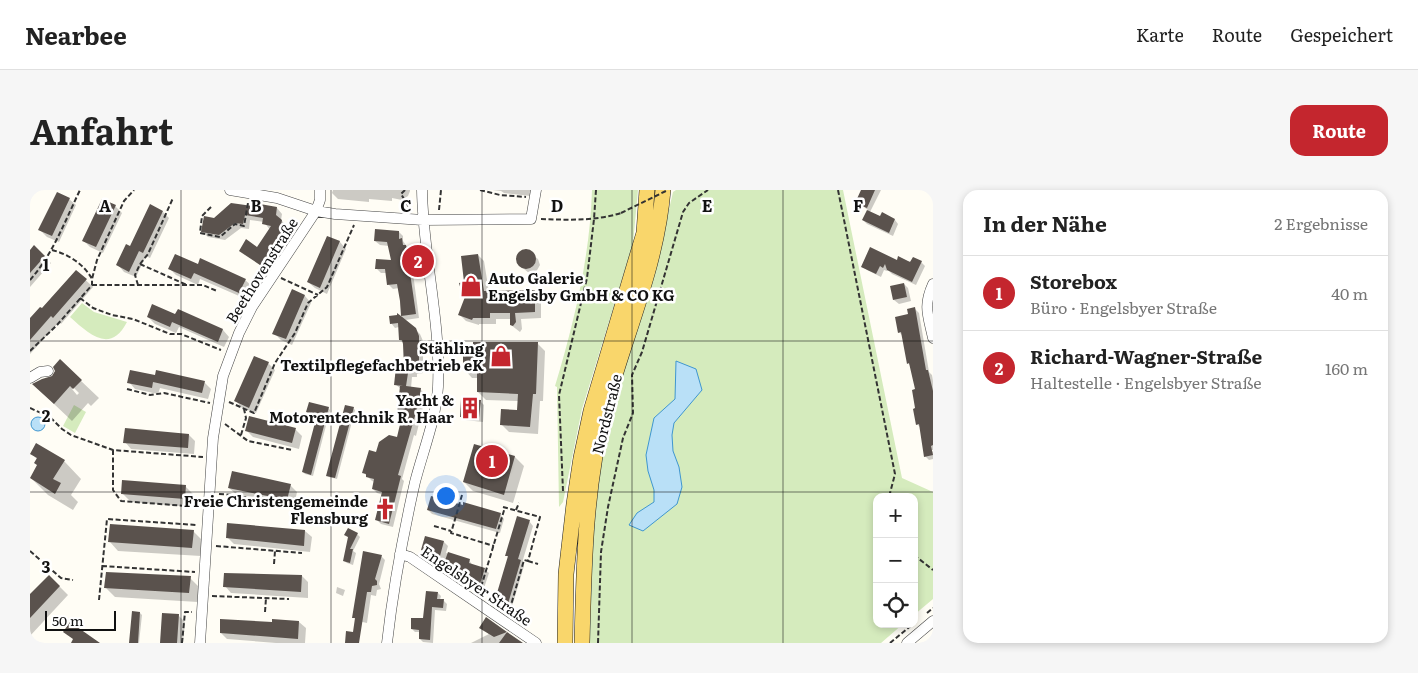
<!DOCTYPE html>
<html lang="de">
<head>
<meta charset="utf-8">
<style>
	:root { --surface:#fff; --page:#f6f6f6; --text:#222; --muted:#767676; --line:#e0e0e0; --accent:#c4262e }
	body { margin:0; font-family:Literata,serif; background:var(--page); color:var(--text) }
	.controls { position:absolute; right:15px; bottom:15px; display:grid; overflow:hidden; border-radius:10px; box-shadow:0 2px 8px #0003 }
	.controls button { width:45px; height:45px; display:grid; place-items:center; padding:0; border:0; border-bottom:1px solid var(--line); background:var(--surface); color:var(--text); font:25px sans-serif }
	.scale { position:absolute; left:15px; bottom:12px; width:71px; box-sizing:border-box; padding-left:5px; border:2px solid #111; border-top:0; font-size:14px; line-height:18px; white-space:nowrap; color:#111; -webkit-text-stroke:4px #fff; paint-order:stroke }
	.you { position:absolute; left:415px; top:305px; width:18px; height:18px; margin:-12px; border:4px solid #fff; border-radius:50%; background:#1a73e8; box-shadow:0 0 0 8px #1a73e833 }
	.badge { display:grid; place-items:center; width:32px; height:32px; border-radius:50%; background:var(--accent); color:#fff; font-size:16px; font-weight:700 }
	.pin { position:absolute; translate:-50% -50%; border:2px solid #fff; box-shadow:0 1px 5px #0006 }
	.list { margin:0; padding:0; list-style:none }
	h2 { display:flex; justify-content:space-between; align-items:center; height:65px; margin:0; padding:0 20px; font-size:21px }
	h2 small { font-size:16px; font-weight:400; color:var(--muted) }
	.list li { display:grid; grid-template-columns:32px 1fr auto; gap:15px; align-items:center; box-sizing:border-box; height:75px; padding:0 20px; border-top:1px solid var(--line) }
	.list b { display:block; font-size:19px; white-space:nowrap }
	.list p { margin:0; font-size:16px; white-space:nowrap; color:var(--muted) }
	.list em { font-size:16px; font-style:normal; color:var(--muted) }
	.icon { flex:none; width:28px; height:28px; fill:none; stroke:currentColor; stroke-width:2; stroke-linecap:round; stroke-linejoin:round }
	.map { position:relative; flex:none; width:903px; height:453px; overflow:hidden; border-radius:15px }
	header { display:flex; align-items:center; gap:30px; box-sizing:border-box; height:70px; padding:0 25px; background:var(--surface); border-bottom:1px solid var(--line) }
	header strong { font-size:24px }
	nav { display:flex; gap:28px; margin-inline-start:auto; font-size:18px }
	.intro { display:flex; align-items:center; justify-content:space-between; box-sizing:border-box; height:120px; padding:0 30px }
	h1 { margin:0; font-size:35px }
	.button { padding:12px 22px; border-radius:15px; background:var(--accent); color:#fff; font-size:18px; font-weight:700 }
	main { display:flex; gap:30px; padding:0 30px }
	aside { flex:1; background:var(--surface); border-radius:15px; box-shadow:0 2px 8px #0003 }
	.map>svg:first-child { display:block }
	.green { fill:#d5ebbd }
	.water { fill:#b9e0f7; stroke:#3f96cf }
	.shadow { fill:#0003; fill-rule:evenodd }
	.building { fill:#5a524d }
	.lines { fill:none; stroke-linecap:round; stroke-linejoin:round }
	.street-casing { stroke:#444; stroke-width:11 }
	.primary-casing { stroke:#222; stroke-width:16 }
	.path { stroke:#333; stroke-width:2; stroke-dasharray:5 2.5; stroke-linecap:butt }
	.street { stroke:#fff; stroke-width:10 }
	.primary { stroke:#f9d66b; stroke-width:15 }
	.path-bridge { stroke:#333; stroke-width:2; stroke-dasharray:5 2.5; stroke-linecap:butt }
	.grid { fill:none; stroke:#111; stroke-width:1; stroke-opacity:0.55 }
	.labels { text-anchor:middle; dominant-baseline:central; stroke-width:5; stroke-linejoin:round; paint-order:stroke }
	.street-label { font-size:15px; fill:#111; stroke:#fff }
	.poi-label { font-size:15px; font-weight:bold; fill:#111; stroke:#fff; text-anchor:end }
	.grid-label { font-size:16px; text-anchor:middle; font-weight:bold; fill:#111; stroke:#fff; stroke-width:5; stroke-linejoin:round; paint-order:stroke }
</style>
</head>
<body>
<header>
<strong>Nearbee</strong>
<nav><a>Karte</a><a>Route</a><a>Gespeichert</a></nav>
</header>
<div class="intro"><h1>Anfahrt</h1><a class="button">Route</a></div>
<main>
<div class="map">
<svg width="903" height="453" viewBox="0 0 903 453">
	<rect width="100%" height="100%" fill="#fffdf5"/>
	<path class="green" d="M 562,0 L 608,0 L 603,54 L 552,219 L 533,312 L 529,317 L 527,197 L 525,196 C 544,133 560,67 562,0 Z
		M 646,0 L 813,0 L 872,288 L 903,302 L 903,409 L 884,425 L 884,307 L 847,307 L 847,434 L 873,434 L 851,453 L 559,453 L 561,355 L 568,282 L 584,209 L 623,88 L 643,2 Z
		M 52,113 L 64,122 L 97,132 C 80,165 58,143 40,127 Z
		M 44,215 L 56,222 L 45,243 L 33,236 Z"/>
	<path class="water" d="M 646,171 L 666,179 L 672,200 L 644,233 L 642,245 L 643,261 L 649,277 L 652,297 L 647,314 L 613,341 L 599,335 L 607,323 L 624,312 L 624,300 L 618,281 L 616,265 L 624,228 L 645,209 Z
		M1 234a7 7 0 1 1 14 0a7 7 0 1 1-14 0Z"/>
	<path class="shadow" d="M 303,0 L 380,0 L 380,1 L 378,6 L 372,10 L 362,8 L 362,11 L 339,9 L 339,12 L 308,9 L 302,3 Z
		M 462,0 L 502,0 L 501,6 L 474,3 L 471,1 Z
		M 832,0 L 851,0 L 840,22 L 851,28 L 865,30 L 868,34 L 863,46 L 837,34 L 833,30 L 838,20 L 827,12 Z
		M 39,9 L 46,15 L 29,52 L 17,47 L 10,40 Z
		M 85,16 L 92,23 L 73,63 L 60,57 L 54,51 Z
		M 247,18 L 252,24 L 251,30 L 257,36 L 255,47 L 260,52 L 239,82 L 211,60 L 228,58 L 240,40 L 234,32 L 220,30 L 219,39 L 211,38 L 195,50 L 178,47 L 172,42 L 185,29 L 230,19 Z
		M 133,22 L 139,28 L 120,68 L 116,66 L 106,87 L 94,82 L 88,75 L 100,58 Z
		M 369,42 L 373,46 L 373,51 L 380,61 L 389,128 L 375,130 L 390,144 L 393,151 L 393,183 L 387,184 L 387,187 L 382,187 L 381,198 L 390,199 L 395,204 L 393,217 L 386,246 L 384,245 L 372,289 L 374,291 L 363,337 L 351,334 L 347,330 L 353,305 L 347,303 L 343,299 L 345,292 L 342,291 L 334,283 L 346,263 L 368,248 L 373,229 L 369,225 L 371,199 L 365,194 L 376,179 L 375,154 L 370,150 L 369,137 L 365,138 L 361,133 L 372,129 L 369,98 L 363,99 L 359,95 L 357,83 L 351,83 L 346,78 L 363,71 L 359,56 L 350,55 L 345,51 Z
		M 298,47 L 310,52 L 316,59 L 297,104 L 285,98 L 278,92 Z
		M 4,57 L 21,73 L 0,97 L 0,62 Z
		M 498,61 L 508,69 L 510,75 L 506,82 L 499,83 L 489,75 L 487,69 L 491,62 Z
		M 448,65 L 454,71 L 459,102 L 504,101 L 511,107 L 511,128 L 491,129 L 492,139 L 490,142 L 481,135 L 481,129 L 466,129 L 466,134 L 449,134 L 449,135 L 436,131 L 430,125 L 437,105 L 432,99 Z
		M 867,71 L 891,72 L 895,76 L 886,95 L 862,84 L 858,80 L 857,81 L 854,80 L 851,87 L 837,80 L 833,76 Z
		M 168,75 L 215,90 L 222,96 L 216,109 L 170,89 L 168,95 L 146,85 L 140,79 Z
		M 46,81 L 63,97 L 31,134 L 29,132 L 0,164 L 0,132 Z
		M 874,94 L 878,98 L 881,111 L 869,114 L 864,110 Z
		M 263,101 L 275,106 L 281,113 L 262,155 L 251,150 L 244,143 Z
		M 885,119 L 889,123 L 899,182 L 902,185 L 903,191 L 903,260 L 901,260 L 903,262 L 903,269 L 899,270 L 895,266 L 890,237 L 887,234 L 886,200 L 881,176 L 878,173 L 873,146 L 869,142 Z
		M 148,121 L 193,140 L 199,147 L 194,157 L 149,137 L 146,143 L 125,134 L 118,127 L 146,126 Z
		M 508,154 L 515,161 L 513,211 L 510,211 L 508,244 L 479,242 L 471,234 L 488,222 L 489,211 L 456,210 L 448,202 L 448,188 L 442,188 L 435,180 Z
		M 30,171 L 69,208 L 61,216 L 58,213 L 42,231 L 4,195 L 23,187 ZM 42,196 L 49,203 L 47,205 L 42,199 Z
		M 238,173 L 245,180 L 226,223 L 212,218 L 206,211 Z
		M 126,187 L 174,192 L 181,199 L 178,209 L 130,198 L 128,204 L 105,199 L 99,192 Z
		M 450,211 L 454,215 L 453,232 L 435,230 L 431,226 Z
		M 298,218 L 300,220 L 283,286 L 275,284 L 273,282 L 288,226 L 277,222 Z
		M 323,218 L 325,220 L 307,289 L 299,287 L 298,286 Z
		M 220,228 L 266,240 L 272,246 L 269,259 L 223,247 L 216,240 Z
		M 159,245 L 165,251 L 164,264 L 101,259 L 95,252 Z
		M 445,256 L 485,267 L 494,276 L 483,313 L 443,301 L 434,292 Z
		M 1,263 L 34,271 L 51,289 L 41,305 L 48,312 L 43,320 L 18,305 L 1,288 L 8,276 L 8,270 Z
		M 260,295 L 267,302 L 264,316 L 206,304 L 199,298 Z
		M 155,296 L 164,305 L 163,317 L 101,312 L 92,303 Z
		M 433,316 L 470,324 L 474,329 L 470,343 L 402,324 L 398,320 Z
		M 499,331 L 503,336 L 492,373 L 494,376 L 481,420 L 470,417 L 466,412 L 479,368 L 476,365 Z
		M 163,341 L 172,350 L 171,366 L 88,361 L 80,352 Z
		M 275,341 L 282,347 L 280,362 L 204,354 L 197,347 Z
		M 327,344 L 330,347 L 323,361 L 326,363 L 323,375 L 317,373 L 314,371 L 319,348 L 316,345 Z
		M 414,352 L 418,356 L 416,363 L 439,370 L 443,376 L 454,379 L 459,383 L 454,398 L 440,393 L 436,388 L 418,383 L 414,379 L 417,370 L 397,364 L 392,360 Z
		M 351,366 L 355,370 L 349,394 L 351,399 L 347,400 L 346,406 L 341,405 L 337,433 L 328,431 L 323,427 Z
		M 19,386 L 38,405 L 0,446 L 0,406 Z
		M 272,386 L 278,392 L 278,408 L 201,403 L 195,396 Z
		M 160,388 L 169,397 L 168,412 L 85,407 L 76,398 Z
		M 307,397 L 315,400 L 313,406 L 306,403 Z
		M 408,403 L 411,406 L 410,410 L 414,411 L 417,414 L 416,421 L 405,420 L 403,453 L 393,452 L 390,449 L 390,442 L 385,442 L 382,439 L 394,430 Z
		M 110,423 L 112,425 L 109,453 L 101,453 Z
		M 148,425 L 155,432 L 153,453 L 131,453 Z
		M 456,429 L 491,453 L 441,453 L 459,444 L 451,437 Z
		M 269,432 L 276,438 L 275,453 L 246,453 L 197,449 L 191,443 L 243,433 Z"/>
	<path class="building" d="M 831,0 L 845,0 L 837,18 L 825,13 Z
		M 27,2 L 40,8 L 22,46 L 8,40 Z
		M 72,9 L 86,15 L 66,57 L 52,51 Z
		M 201,13 L 229,17 L 230,14 L 247,17 L 246,25 L 252,30 L 250,41 L 255,45 L 233,77 L 209,61 L 216,49 L 227,57 L 241,36 L 232,34 L 233,28 L 215,25 L 213,34 L 205,33 L 189,45 L 171,42 L 174,26 L 184,28 Z
		M 120,14 L 133,21 L 113,63 L 109,61 L 99,82 L 86,75 L 96,54 L 100,56 Z
		M 837,20 L 850,26 L 852,22 L 865,29 L 859,43 L 832,30 Z
		M 345,39 L 369,41 L 369,49 L 372,48 L 373,55 L 376,55 L 386,124 L 371,126 L 386,138 L 389,146 L 389,179 L 383,180 L 383,183 L 378,183 L 376,196 L 391,198 L 389,212 L 368,285 L 371,286 L 359,334 L 345,330 L 352,302 L 342,299 L 344,289 L 336,287 L 336,284 L 332,283 L 339,260 L 346,262 L 349,252 L 359,245 L 367,247 L 372,226 L 367,225 L 370,196 L 373,196 L 364,195 L 366,177 L 374,178 L 373,154 L 372,150 L 369,150 L 368,133 L 360,134 L 359,126 L 367,125 L 367,123 L 371,126 L 370,111 L 367,94 L 357,95 L 355,79 L 345,79 L 346,69 L 361,70 L 357,52 L 344,51 Z
		M 297,46 L 310,51 L 290,98 L 277,92 Z
		M 4,55 L 15,66 L 0,83 L 0,60 Z
		M 840,57 L 867,70 L 868,66 L 880,72 L 883,67 L 892,71 L 882,92 L 857,80 L 855,74 L 853,78 L 850,76 L 846,84 L 831,77 Z
		M486 69a10 10 0 1 1 20 0a10 10 0 1 1-20 0Z
		M 145,64 L 168,74 L 170,68 L 216,89 L 209,103 L 164,83 L 161,89 L 138,79 Z
		M 448,64 L 454,101 L 505,100 L 505,122 L 485,123 L 486,132 L 483,136 L 480,135 L 480,123 L 460,123 L 460,128 L 443,128 L 442,130 L 428,125 L 438,99 L 431,100 L 429,93 L 434,92 L 431,66 Z
		M 46,80 L 57,89 L 23,128 L 21,126 L 0,150 L 0,128 L 10,117 L 12,118 Z
		M 874,93 L 877,107 L 863,110 L 860,96 Z
		M 262,99 L 275,105 L 256,149 L 242,144 Z
		M 122,114 L 145,124 L 148,119 L 193,139 L 188,152 L 142,132 L 140,137 L 117,127 Z
		M 885,117 L 896,180 L 898,180 L 903,201 L 903,255 L 901,256 L 903,265 L 894,267 L 889,234 L 886,235 L 883,219 L 885,218 L 882,200 L 885,199 L 879,173 L 877,174 L 871,142 L 868,143 L 865,127 L 878,124 L 877,119 Z
		M 443,152 L 508,152 L 506,204 L 503,204 L 500,237 L 470,235 L 471,219 L 487,220 L 488,204 L 447,202 L 447,181 L 433,181 L 433,157 L 443,157 Z
		M 224,166 L 239,172 L 219,218 L 204,211 Z
		M 30,169 L 52,190 L 43,199 L 40,196 L 24,214 L 2,194 L 12,189 L 22,186 L 25,181 L 23,177 Z
		M 100,180 L 125,185 L 126,180 L 175,191 L 172,203 L 123,192 L 122,198 L 97,193 Z
		M 431,209 L 451,210 L 449,228 L 430,227 Z
		M 279,212 L 299,217 L 281,285 L 272,282 L 287,225 L 276,222 Z
		M 315,215 L 324,217 L 305,288 L 296,286 Z
		M 219,226 L 266,238 L 262,253 L 215,241 Z
		M 95,238 L 159,244 L 158,258 L 93,253 Z
		M 6,253 L 35,270 L 23,289 L 31,293 L 25,304 L 0,288 L 7,275 L 4,273 L 7,268 L 0,264 Z
		M 444,254 L 485,266 L 474,305 L 433,292 Z
		M 202,281 L 261,294 L 257,310 L 198,298 Z
		M 92,290 L 156,295 L 155,309 L 91,304 Z
		M 401,306 L 433,315 L 433,312 L 471,323 L 466,339 L 397,320 Z
		M 487,326 L 500,330 L 488,369 L 491,370 L 477,417 L 464,413 L 478,366 L 475,366 Z
		M 197,333 L 275,340 L 274,356 L 196,348 Z
		M 80,334 L 164,340 L 162,358 L 78,352 Z
		M 318,338 L 328,343 L 320,359 L 323,359 L 320,373 L 313,371 L 318,347 L 314,345 Z
		M 395,346 L 414,351 L 410,366 L 391,360 Z
		M 333,361 L 352,365 L 345,389 L 347,391 L 347,395 L 342,396 L 341,402 L 337,402 L 329,453 L 315,453 L 316,441 L 323,442 L 325,428 L 322,428 Z
		M 418,362 L 440,369 L 439,373 L 455,378 L 450,394 L 434,390 L 435,386 L 412,379 Z
		M 76,382 L 161,386 L 159,403 L 74,398 Z
		M 194,383 L 272,385 L 271,402 L 193,397 Z
		M 19,385 L 30,396 L 0,428 L 0,404 Z
		M 396,401 L 408,402 L 407,409 L 414,409 L 413,418 L 402,417 L 400,450 L 389,449 L 389,440 L 381,439 L 381,428 L 393,428 Z
		M 102,421 L 110,422 L 108,453 L 99,453 Z
		M 132,423 L 149,424 L 147,453 L 130,453 Z
		M 456,427 L 477,442 L 464,447 L 449,438 Z
		M 190,429 L 242,432 L 242,429 L 269,431 L 268,449 L 190,443 Z
		M 40,432 L 70,453 L 41,453 L 43,449 L 33,442 Z
		M 477,442 L 493,453 L 469,453 Z"/>
	<g class="lines">
		<g class="street-casing">
			<path id="street" d="M 200,0 L 247,8 L 286,21 L 305,24 L 393,30 L 501,29 L 506,0
				M 903,94 C 893,116 898,125 903,148
				M 0,188 L 10,182 L 18,181
				M 370,364 L 380,367 L 506,453
				M 170,453 L 183,248 L 193,186 L 209,143 L 222,117 L 286,21 L 290,10 L 290,0
				M 357,453 C 363,399 373,345 385,292 C 393,261 406,229 408,197 C 411,131 393,66 392,0
				M 877,453 L 903,431"/>
		</g>
		<g class="primary-casing">
			<path id="primary" d="M 535,453 L 536,384 L 544,314 L 551,268 L 561,221 L 614,43 L 617,0
				M 552,453 C 554,375 555,299 574,223 C 593,149 627,77 633,0"/>
		</g>
		<path class="path" d="M 375,0 L 371,4 L 380,19
			M 450,0 L 470,5 L 496,7
			M 808,0 L 865,284 L 859,307
			M 181,17 L 172,26 L 170,43 L 190,47 L 205,34 L 214,36 L 218,13
			M 409,20 L 411,0
			M 511,29 C 538,30 566,31 591,23
			M 22,60 C 38,64 54,74 62,89
			M 110,74 L 157,95
			M 251,88 L 288,105
			M 0,90 C 23,64 35,31 50,0
			M 62,95 L 173,95 L 187,101
			M 108,95 L 105,85 L 110,74 L 118,64 L 143,8
			M 50,108 L 63,118 L 82,125 L 103,129 L 140,144 L 151,144 L 191,160
			M 0,161 L 27,135 L 62,95 L 62,89 L 67,70 L 94,11 L 104,0
			M 97,199 L 120,205 L 134,203 L 180,213
			M 199,212 L 224,223 L 245,173 L 265,143 L 278,113 L 297,97 L 324,35
			M 0,218 L 20,227 L 32,239 L 41,245 L 83,260 L 173,267
			M 195,234 L 218,251 L 262,260
			M 211,245 L 216,228 L 214,219
			M 83,260 L 83,300 L 91,311 L 169,317
			M 416,300 L 418,294
			M 533,301 L 529,205 L 557,88 L 564,29 L 566,0
			M 189,304 L 204,305 L 265,318
			M 432,305 L 421,343 L 464,356
			M 473,317 L 510,327 L 498,371 L 494,370 L 479,422
			M 486,320 L 489,313
			M 404,336 L 421,341
			M 186,356 L 272,363
			M 0,361 L 31,388 L 43,390
			M 884,365 L 903,380
			M 498,371 L 508,374
			M 244,374 L 245,361
			M 72,376 L 165,382
			M 449,404 L 475,317
			M 182,406 L 259,409
			M 69,410 L 77,329 L 167,335
			M 235,422 L 236,408
			M 897,423 L 903,418
			M 152,453 L 155,422 L 162,422
			M 568,453 L 571,362 L 578,317 L 593,248 L 603,223 L 602,185 L 612,162 L 653,22 L 659,13 L 678,0
			M 860,453 L 883,434"/>
		<use href="#street" class="street"/>
		<use href="#primary" class="primary"/>
		<path class="path-bridge" d="M 591,23 L 638,0"/>
	</g>
	<path class="grid" d="M 151,0 L 151,453M 301,0 L 301,453M 452,0 L 452,453M 602,0 L 602,453M 753,0 L 753,453M 0,151 L 903,151M 0,302 L 903,302"/>
	<defs>
		<g id="shop-bare" transform="scale(1.725)"><path d="M-5-2.5h2.3a2.7 3.5 0 0 1 5.4 0H5L5.5 6h-11ZM-1.5-2.5h3a1.5 2.3 0 0 0-3 0Z" fill="#c4262e" stroke="#fff" stroke-width="2.5" paint-order="stroke"/></g>
		<g id="building-bare" transform="scale(1.725)"><path d="M-4-6H4V6H1V3H-1V6H-4ZM-2.5-4.3h1.7v1.8h-1.7ZM.8-4.3h1.7v1.8H.8ZM-2.5-1h1.7V.8h-1.7ZM.8-1h1.7V.8H.8Z" fill="#c4262e" stroke="#fff" stroke-width="2.5" paint-order="stroke"/></g>
		<g id="church-bare" transform="scale(1.725)"><path d="M-1.2-6h2.4v3.5h3.3v2.4h-3.3V6h-2.4V-.1h-3.3v-2.4h3.3Z" fill="#c4262e" stroke="#fff" stroke-width="2.5" paint-order="stroke"/></g>
	</defs>
	<g fill-rule="evenodd">
		<use href="#shop-bare" x="441" y="96"/>
		<use href="#shop-bare" x="471" y="166"/>
		<use href="#building-bare" x="440" y="218"/>
		<use href="#church-bare" x="355" y="319"/>
	</g>
	<g class="labels">
		<g class="street-label">
			<text transform="translate(231 80) rotate(-58)">Beethovenstraße</text>
			<text transform="translate(576 224) rotate(-76)">Nordstraße</text>
			<text transform="translate(447 395) rotate(34)">Engelsbyer Straße</text>
		</g>
		<g class="poi-label">
			<text x="458" y="87" text-anchor="start">Auto Galerie<tspan x="458" dy="17">Engelsby GmbH &amp; CO KG</tspan></text>
			<text x="454" y="157">Stähling<tspan x="454" dy="17">Textilpflegefachbetrieb eK</tspan></text>
			<text x="424" y="209">Yacht &amp;<tspan x="424" dy="17">Motorentechnik R. Haar</tspan></text>
			<text x="338" y="310">Freie Christengemeinde<tspan x="338" dy="17">Flensburg</tspan></text>
		</g>
	</g>
	<g class="grid-label">
		<text x="75" y="22">A</text>
		<text x="226" y="22">B</text>
		<text x="376" y="22">C</text>
		<text x="527" y="22">D</text>
		<text x="677" y="22">E</text>
		<text x="828" y="22">F</text>
		<text x="16" y="81">1</text>
		<text x="16" y="232">2</text>
		<text x="16" y="383">3</text>
	</g>
</svg>
<div class="controls">
<button>+</button>
<button>−</button>
<button><svg class="icon" aria-label="locate" viewBox="0 0 24 24"><circle cx="12" cy="12" r="6"/><path d="M12 2v4M12 18v4M2 12h4M18 12h4"/></svg></button>
</div>
<div class="scale">50 m</div>
<div class="you"></div>
<div class="pin badge" style="left:462px;top:271px">1</div>
<div class="pin badge" style="left:388px;top:71px">2</div>
</div>
<aside>
<h2>In der Nähe<small>2 Ergebnisse</small></h2>
<ul class="list">
<li><span class="badge">1</span><div><b>Storebox</b><p>Büro · Engelsbyer Straße</p></div><em>40 m</em></li>
<li><span class="badge">2</span><div><b>Richard-Wagner-Straße</b><p>Haltestelle · Engelsbyer Straße</p></div><em>160 m</em></li>
</ul>
</aside>
</main>
</body>
</html>
